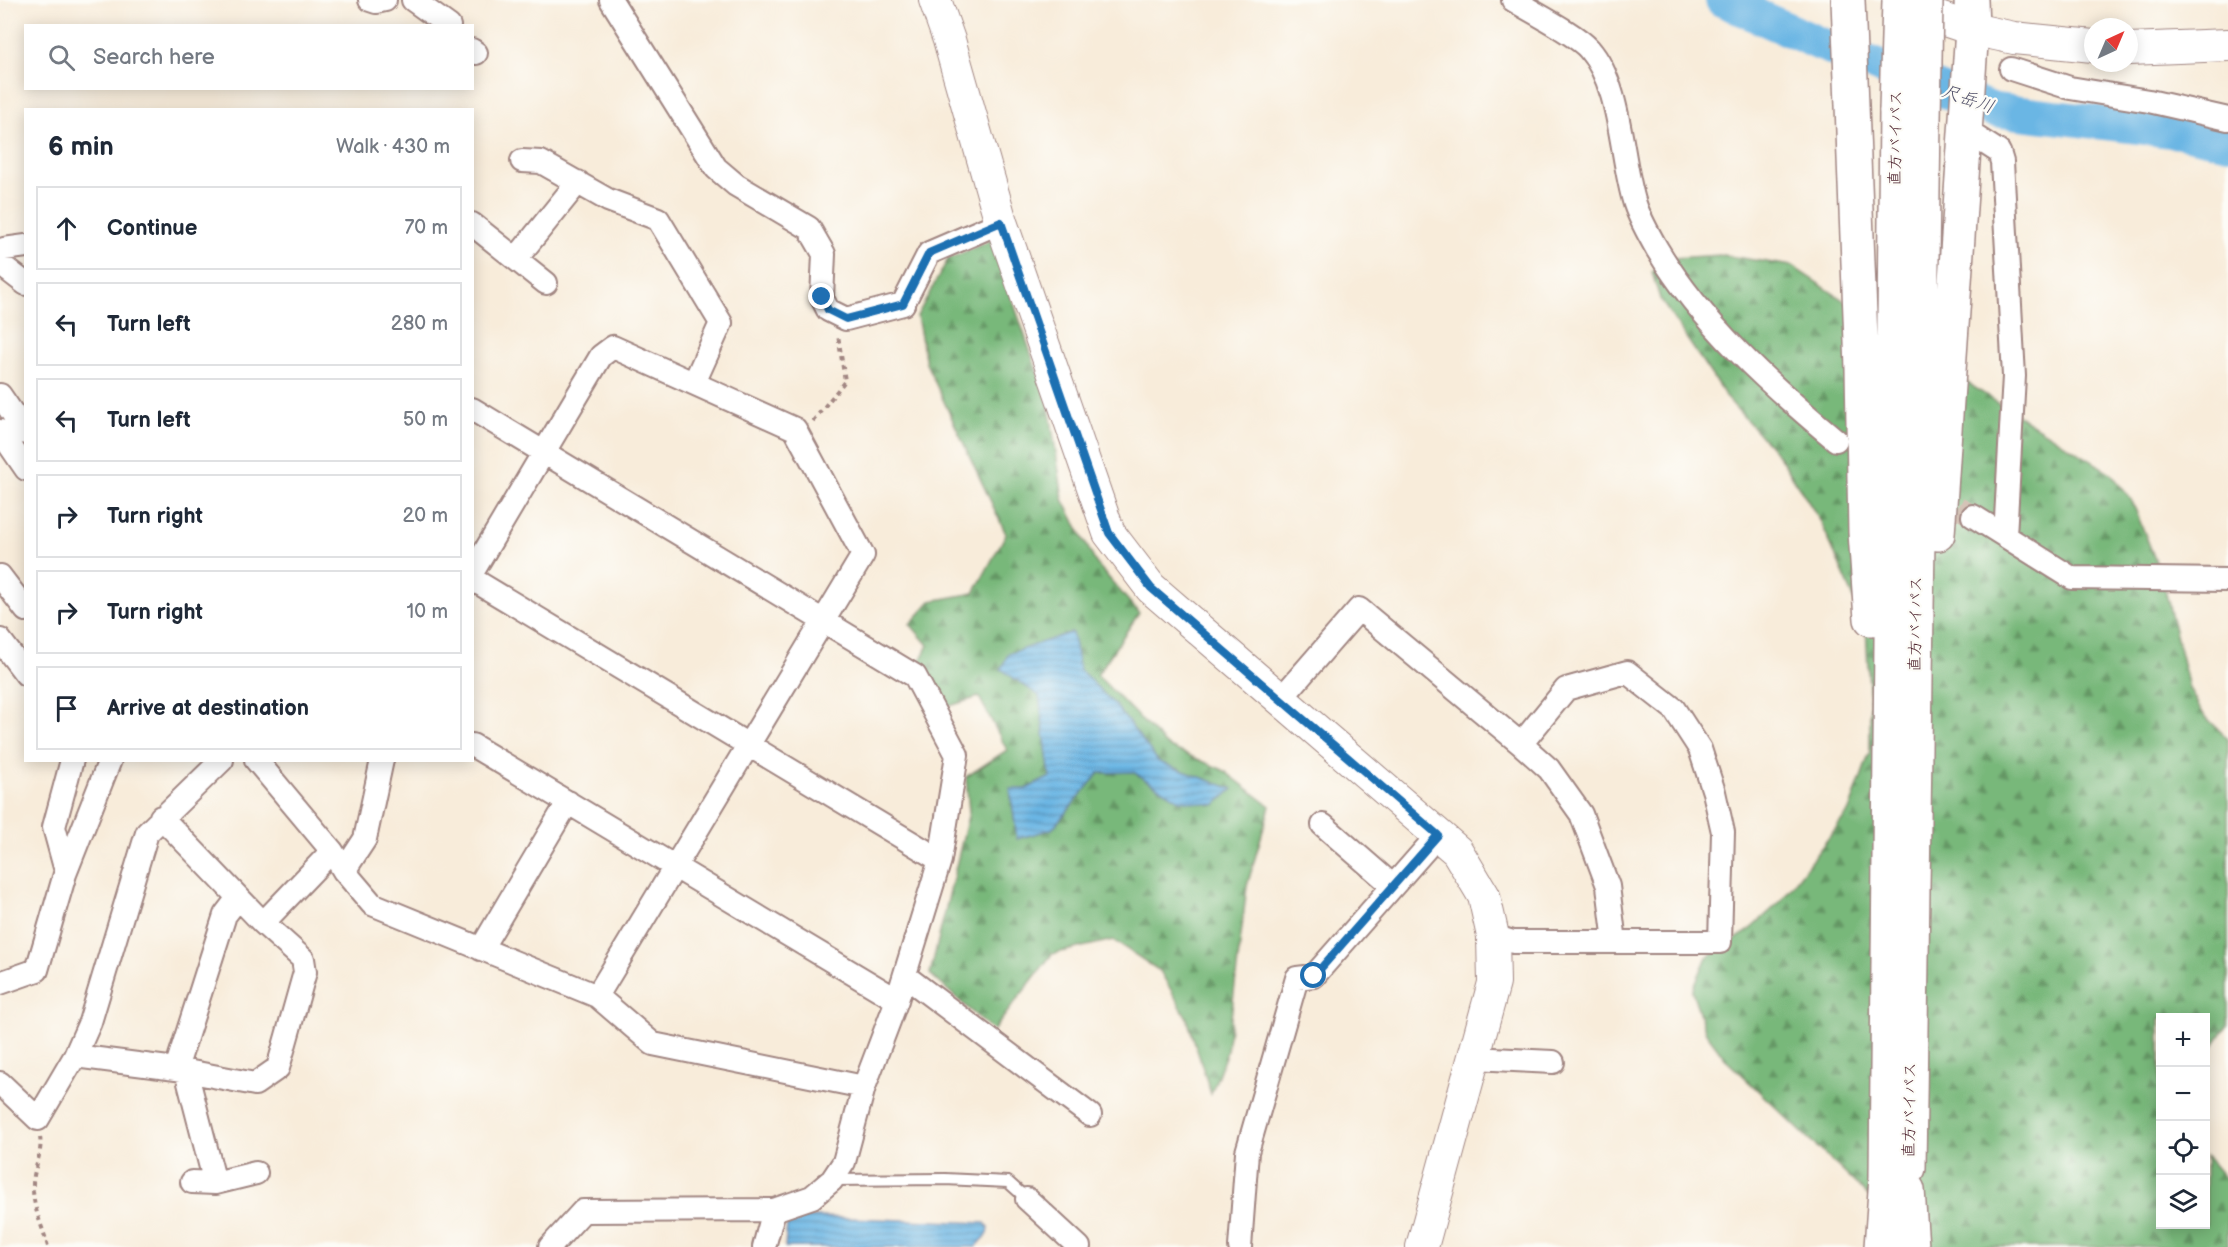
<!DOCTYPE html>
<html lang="en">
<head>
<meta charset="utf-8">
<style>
	:root { --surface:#fff; --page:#f2f2f3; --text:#1f2937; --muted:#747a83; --line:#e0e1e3 }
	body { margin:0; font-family:"Balsamiq Sans","Klee One",sans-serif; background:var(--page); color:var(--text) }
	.controls { position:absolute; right:18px; bottom:18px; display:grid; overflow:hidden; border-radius:0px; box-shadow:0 3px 15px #0003 }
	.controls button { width:54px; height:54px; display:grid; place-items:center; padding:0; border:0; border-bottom:2px solid var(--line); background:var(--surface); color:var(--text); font:30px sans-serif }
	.compass { position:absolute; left:2084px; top:18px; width:54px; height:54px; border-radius:50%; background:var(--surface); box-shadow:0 3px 15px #0003; rotate:44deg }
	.stop { position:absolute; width:18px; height:18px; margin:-14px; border:4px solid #1f6fb2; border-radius:50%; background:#fff }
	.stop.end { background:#1f6fb2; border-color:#fff; box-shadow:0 2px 6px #0008 }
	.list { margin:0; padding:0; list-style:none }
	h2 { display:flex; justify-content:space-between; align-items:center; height:78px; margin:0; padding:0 24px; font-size:26px }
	h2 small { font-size:20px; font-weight:400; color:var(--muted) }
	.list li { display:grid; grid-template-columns:39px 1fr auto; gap:18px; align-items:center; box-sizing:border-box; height:84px; margin:0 12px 12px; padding:0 12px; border:2px solid var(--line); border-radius:0px }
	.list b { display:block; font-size:22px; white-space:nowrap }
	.list em { font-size:20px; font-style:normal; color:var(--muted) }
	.icon { flex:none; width:33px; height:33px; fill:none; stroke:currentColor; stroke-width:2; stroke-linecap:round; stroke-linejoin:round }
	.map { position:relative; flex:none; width:2228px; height:1247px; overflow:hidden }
	.search { position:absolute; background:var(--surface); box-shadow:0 3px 15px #0003; left:24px; top:24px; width:450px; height:66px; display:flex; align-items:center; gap:15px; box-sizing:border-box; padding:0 21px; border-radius:0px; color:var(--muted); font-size:22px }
	.panel { position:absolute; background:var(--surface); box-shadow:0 3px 15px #0003; left:24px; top:108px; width:450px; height:654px; border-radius:0px }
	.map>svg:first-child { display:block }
	.forest { fill:url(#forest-firs); stroke:#616c52; stroke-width:1.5 }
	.water { fill:url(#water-rules); stroke:#5a6a88; stroke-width:1.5 }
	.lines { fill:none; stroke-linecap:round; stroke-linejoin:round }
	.river { stroke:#6ab6e4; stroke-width:34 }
	.street-tunnel { stroke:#d5c3b7; stroke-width:22; stroke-dasharray:22 11; stroke-linecap:butt }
	.lane-casing { stroke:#a18682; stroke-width:14 }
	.street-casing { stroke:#a18682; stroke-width:26 }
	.secondary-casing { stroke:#a18682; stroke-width:34 }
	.highway-casing { stroke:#a18682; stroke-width:36 }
	.path { stroke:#a18682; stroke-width:4; stroke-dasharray:4.5 4.5; stroke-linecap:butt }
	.lane { stroke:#fff; stroke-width:10 }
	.street { stroke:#fff; stroke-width:22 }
	.secondary { stroke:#fff; stroke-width:32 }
	.highway { stroke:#fff; stroke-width:33 }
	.highway-bridge-casing { stroke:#a18682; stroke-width:36; stroke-linecap:butt }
	.highway-bridge { stroke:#fff; stroke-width:33 }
	.route { stroke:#1f6fb2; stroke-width:8 }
	.labels { text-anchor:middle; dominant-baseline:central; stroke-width:4.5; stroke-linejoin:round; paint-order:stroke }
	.street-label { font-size:16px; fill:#4a1f2b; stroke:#fdfcf7 }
	.water-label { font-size:18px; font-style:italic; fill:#55546c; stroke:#fdfcf7 }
</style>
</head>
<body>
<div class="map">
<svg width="2228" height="1247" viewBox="0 0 2228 1247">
	<defs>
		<pattern id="forest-firs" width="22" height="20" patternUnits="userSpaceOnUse" patternTransform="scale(1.5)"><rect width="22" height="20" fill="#78b87a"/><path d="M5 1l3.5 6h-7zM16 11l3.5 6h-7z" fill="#649564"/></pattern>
		<pattern id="water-rules" width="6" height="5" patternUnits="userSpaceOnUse" patternTransform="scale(1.5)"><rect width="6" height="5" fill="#6ab6e4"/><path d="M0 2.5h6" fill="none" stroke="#5993b9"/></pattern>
	</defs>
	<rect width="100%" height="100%" fill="#fdfcf7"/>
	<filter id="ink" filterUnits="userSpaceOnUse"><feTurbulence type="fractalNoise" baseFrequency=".0167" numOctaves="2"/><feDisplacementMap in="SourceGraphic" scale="12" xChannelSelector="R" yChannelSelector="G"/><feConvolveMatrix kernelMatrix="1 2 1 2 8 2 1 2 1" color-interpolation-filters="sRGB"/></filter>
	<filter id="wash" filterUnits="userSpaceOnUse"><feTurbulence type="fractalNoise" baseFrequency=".008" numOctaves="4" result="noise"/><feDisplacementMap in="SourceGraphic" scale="24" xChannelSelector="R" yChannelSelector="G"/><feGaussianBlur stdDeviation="1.35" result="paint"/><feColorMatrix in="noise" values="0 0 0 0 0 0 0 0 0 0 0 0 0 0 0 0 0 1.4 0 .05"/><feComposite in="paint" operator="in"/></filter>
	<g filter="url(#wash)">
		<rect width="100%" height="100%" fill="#f8ecda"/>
		<path class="forest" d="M 992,240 L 1049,406 L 1063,499 L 1096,563 L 1139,613 L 1097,675 L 1167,746 L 1223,770 L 1270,806 L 1247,886 L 1227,1051 L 1211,1094 L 1187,1018 L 1160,971 L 1113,940 L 1052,954 L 993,1031 L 930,974 L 969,812 L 966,777 L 1007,750 L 979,697 L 946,707 L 918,665 L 928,645 L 910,624 L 931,601 L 974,593 L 1006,534 L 926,363 L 917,316 L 948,259 Z
			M 1722,255 L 1792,266 L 1995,401 L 2111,473 L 2132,501 L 2162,577 L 2189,688 L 2204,715 L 2228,739 L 2228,1024 L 2206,1057 L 2206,1018 L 2160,1018 L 2160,1224 L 2206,1224 L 2206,1156 L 2228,1182 L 2228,1247 L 1933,1247 L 1878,1205 L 1727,1061 L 1706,1033 L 1692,991 L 1707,957 L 1747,932 L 1780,902 L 1849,811 L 1870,752 L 1870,709 L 1866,626 L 1821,522 L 1780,457 L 1727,398 L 1660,299 L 1652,272 L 1672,258 Z"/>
		<path class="water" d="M 1072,632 L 1080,670 L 1116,706 L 1159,762 L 1233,789 L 1215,805 L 1179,800 L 1133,772 L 1099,773 L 1052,829 L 1017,839 L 1010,789 L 1026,789 L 1050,777 L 1039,696 L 1001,669 L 1008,654 Z
			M 793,1216 L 985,1223 L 989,1228 L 988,1234 L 976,1247 L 785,1247 L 787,1224 Z"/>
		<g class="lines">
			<path class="river" d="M 1722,0 L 1818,43 L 1994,110 L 2189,133 L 2228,142"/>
		</g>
	</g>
	<g filter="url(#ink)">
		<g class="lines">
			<path class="street-tunnel" d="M 1929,492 L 1973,516"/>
			<g class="lane-casing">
				<path id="lane" d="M 832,1180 L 945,1179 L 1008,1182 L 1027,1199"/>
			</g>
			<g class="street-casing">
				<path id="street" d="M 370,0 L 376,2 L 385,0
					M 413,0 L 449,26
					M 611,0 L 716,168 L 736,185 L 809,228 L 824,254 L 822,298 L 828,310 L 846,319 L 903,304 L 929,253 L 1001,222
					M 1513,0 C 1532,12 1576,34 1589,49 C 1622,87 1620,157 1635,204 C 1640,219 1649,235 1657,249 C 1702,324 1770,385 1836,440
					M 472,50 L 476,53
					M 2011,69 L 2070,88 L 2149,101 L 2228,119
					M 1965,130 L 1999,152 L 2002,162 L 2014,376 L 2005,536
					M 522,161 L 541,162 L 608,200 L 658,219 L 721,323 L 694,383
					M 472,224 L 546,283
					M 0,253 L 4,249 L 26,246
					M 516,259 L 578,182
					M 0,264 L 26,284
					M 0,395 L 26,433
					M 472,409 L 915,676 L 957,755 L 940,860 L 897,1000 L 864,1087 L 844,1162 L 832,1180 L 812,1197 L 774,1210 L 583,1211 L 550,1247
					M 0,431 L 26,469
					M 1973,516 L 2072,578 L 2228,580
					M 472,573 L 601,356 L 613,347 L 795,429 L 863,555 L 597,996
					M 0,576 L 26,610
					M 472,579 L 940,860
					M 0,640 L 26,674
					M 1279,701 L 1359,609 L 1521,744 L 1566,689 L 1627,672 L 1674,709 L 1700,749 L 1714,792 L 1723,832 L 1720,942 L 1513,942 L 1493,936
					M 1521,744 L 1549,769 L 1581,814 L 1608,886 L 1615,942
					M 472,745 L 897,1000
					M 256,760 L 332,851 L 344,871 L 372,904 L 597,996 L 653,1044 L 864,1087
					M 161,817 L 263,923 L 303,959 L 305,972 L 278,1068 L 255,1084 L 176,1069 L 75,1056 L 90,1022 L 147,833 L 222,760
					M 1323,825 L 1393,886
					M 66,871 L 54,827 L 72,760
					M 344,871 L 365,839 L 382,760
					M 263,923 L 332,851
					M 481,949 L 568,802
					M 905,976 L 1090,1115
					M 0,983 L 37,970 L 65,874 L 110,760
					M 1474,1058 L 1553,1062
					M 176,1069 L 225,915 L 238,898
					M 186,1071 L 215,1183
					M 0,1083 L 38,1119 L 75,1056
					M 192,1182 L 215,1183 L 256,1173
					M 1027,1199 L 1079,1247
					M 764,1247 L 774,1210
					M 1240,1247 L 1247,1152 L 1297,978 L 1314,976 L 1438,835"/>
			</g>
			<g class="secondary-casing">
				<path id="secondary" d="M 935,0 L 949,40 L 1001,222 L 1109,533 L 1151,588 L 1457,851 L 1484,896 L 1493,936 L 1494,983 L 1422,1247
					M 1903,6 L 1972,29 L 2014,38 L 2093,46
					M 2129,49 L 2228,45"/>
			</g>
			<g class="highway-casing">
				<path id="highway" d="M 1848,0 L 1862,368 L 1865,532 L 1871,619
					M 1938,534 L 1972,29 L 1971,0
					M 1909,1168 L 1924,120
					M 1908,1190 L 1912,1247
					M 1881,1247 L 1886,1177 L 1896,110"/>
			</g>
			<path class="path" d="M 813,421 L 845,381 L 838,335
				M 40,1137 C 43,1155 32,1170 33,1188 C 33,1209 43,1227 48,1247"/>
			<use href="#lane" class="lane"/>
			<use href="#street" class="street"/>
			<use href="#secondary" class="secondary"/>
			<use href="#highway" class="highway"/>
			<g class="highway-bridge-casing">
				<path id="highway-bridge" d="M 1896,110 L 1899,0
					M 1924,120 L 1926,0"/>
			</g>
			<use href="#highway-bridge" class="highway-bridge"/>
		</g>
	</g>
	<g class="lines" filter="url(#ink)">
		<path class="route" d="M 822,297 L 828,310 L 846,319 L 903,304 L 929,253 L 1001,222 L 1109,533 L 1151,588 L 1438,835 L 1314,976"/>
	</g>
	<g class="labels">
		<g class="street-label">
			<text transform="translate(1896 138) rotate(-89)">直方バイパス</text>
			<text transform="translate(1916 624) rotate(-89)">直方バイパス</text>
			<text transform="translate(1910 1110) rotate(-89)">直方バイパス</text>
		</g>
		<g class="water-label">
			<text transform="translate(1968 99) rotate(19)">尺岳川</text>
		</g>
	</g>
</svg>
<div class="controls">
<button>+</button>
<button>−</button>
<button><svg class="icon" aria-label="locate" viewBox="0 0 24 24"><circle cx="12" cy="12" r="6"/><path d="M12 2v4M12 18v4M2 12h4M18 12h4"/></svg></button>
<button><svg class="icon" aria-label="layers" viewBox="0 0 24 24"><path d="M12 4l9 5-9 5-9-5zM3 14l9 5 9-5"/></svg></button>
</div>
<svg class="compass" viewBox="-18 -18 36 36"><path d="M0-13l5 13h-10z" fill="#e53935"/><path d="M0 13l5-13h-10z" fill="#747a83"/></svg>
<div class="stop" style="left:1314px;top:976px"></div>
<div class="stop end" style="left:822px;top:297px"></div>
<div class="search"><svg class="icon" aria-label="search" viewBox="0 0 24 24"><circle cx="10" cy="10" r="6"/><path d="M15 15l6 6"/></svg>Search here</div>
<section class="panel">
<h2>6 min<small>Walk · 430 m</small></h2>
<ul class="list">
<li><svg class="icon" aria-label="ahead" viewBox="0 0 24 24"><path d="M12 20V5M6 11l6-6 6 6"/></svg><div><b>Continue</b></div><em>70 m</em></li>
<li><svg class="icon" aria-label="left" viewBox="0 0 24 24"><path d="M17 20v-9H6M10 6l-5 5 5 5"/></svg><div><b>Turn left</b></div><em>280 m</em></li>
<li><svg class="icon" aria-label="left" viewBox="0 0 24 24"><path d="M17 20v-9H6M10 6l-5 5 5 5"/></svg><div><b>Turn left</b></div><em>50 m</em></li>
<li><svg class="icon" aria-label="right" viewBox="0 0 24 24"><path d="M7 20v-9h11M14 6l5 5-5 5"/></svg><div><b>Turn right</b></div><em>20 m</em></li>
<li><svg class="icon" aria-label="right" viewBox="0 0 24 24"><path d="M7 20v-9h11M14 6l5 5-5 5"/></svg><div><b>Turn right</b></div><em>10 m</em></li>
<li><svg class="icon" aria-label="arrive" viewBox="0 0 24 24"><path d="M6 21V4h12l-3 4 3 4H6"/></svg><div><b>Arrive at destination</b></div></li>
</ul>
</section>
</div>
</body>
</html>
